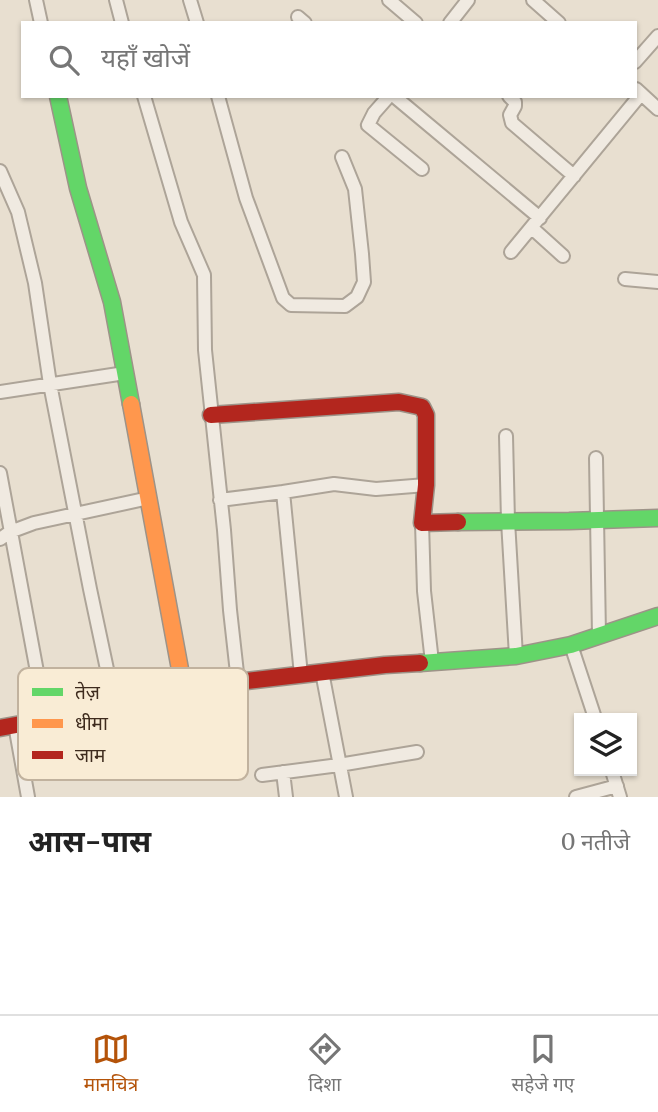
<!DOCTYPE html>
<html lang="hi">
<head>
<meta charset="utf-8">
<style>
	:root { --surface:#fff; --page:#f6f6f6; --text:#222; --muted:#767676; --line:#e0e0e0; --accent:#b45309 }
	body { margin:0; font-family:Merriweather,"Noto Sans Devanagari",serif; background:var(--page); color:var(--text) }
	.controls { position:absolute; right:21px; bottom:21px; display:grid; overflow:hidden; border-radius:0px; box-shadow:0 2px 5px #0004 }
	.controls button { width:63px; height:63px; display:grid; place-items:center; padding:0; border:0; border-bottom:2px solid var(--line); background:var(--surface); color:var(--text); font:35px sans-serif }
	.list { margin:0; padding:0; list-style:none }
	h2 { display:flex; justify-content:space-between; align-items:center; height:91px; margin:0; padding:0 28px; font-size:30px }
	h2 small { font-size:23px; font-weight:400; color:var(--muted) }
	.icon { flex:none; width:38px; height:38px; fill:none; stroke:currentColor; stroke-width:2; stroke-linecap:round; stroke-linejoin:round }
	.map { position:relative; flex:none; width:658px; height:797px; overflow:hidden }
	.search { position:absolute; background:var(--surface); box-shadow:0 2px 5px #0004; left:21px; right:21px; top:21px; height:77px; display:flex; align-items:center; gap:18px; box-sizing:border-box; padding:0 24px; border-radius:0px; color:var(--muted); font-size:26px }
	.sheet { height:217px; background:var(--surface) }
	nav { display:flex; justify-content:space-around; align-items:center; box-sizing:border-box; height:98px; border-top:2px solid var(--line); background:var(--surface); font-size:19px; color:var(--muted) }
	nav a { display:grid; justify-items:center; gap:4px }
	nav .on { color:var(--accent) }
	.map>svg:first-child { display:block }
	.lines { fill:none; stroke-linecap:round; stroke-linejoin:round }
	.street-casing { stroke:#ada498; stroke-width:16 }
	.fast-casing { stroke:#9d9388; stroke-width:19 }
	.slow-casing { stroke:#9d9388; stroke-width:19 }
	.jam-casing { stroke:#9d9388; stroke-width:19 }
	.street { stroke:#f0eae1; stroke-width:12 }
	.fast { stroke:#63d668; stroke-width:16 }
	.slow { stroke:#ff974d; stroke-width:16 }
	.jam { stroke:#b3261e; stroke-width:16 }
	.key { fill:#f9ecd5; stroke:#c1b29e; stroke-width:2 }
	.key-label { font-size:19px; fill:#3e2b1e }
</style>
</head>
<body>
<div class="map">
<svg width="658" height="797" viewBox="0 0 658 797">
	<rect width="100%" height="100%" fill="#e8dfd0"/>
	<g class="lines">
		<g class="street-casing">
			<path id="street" d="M 36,0 L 41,23
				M 116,0 L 122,23
				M 190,0 L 197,23
				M 389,0 L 416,23
				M 533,0 L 559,23
				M 298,17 L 305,23
				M 450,23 L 468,0
				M 635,62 L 658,36
				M 636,89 L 658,109
				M 144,96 L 181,222 L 204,275 L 205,350 L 224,530 L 230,610 L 238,682
				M 218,96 L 246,198 L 283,298 L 291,305 L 345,306 L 357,297 L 364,282 L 362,254 L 355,189 L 342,157
				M 389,96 L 374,113 L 368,125 L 422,169
				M 394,96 L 540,218
				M 509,96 L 515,102 L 515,106 L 510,115 L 512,123 L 574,176
				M 0,171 L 18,212 L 35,283 L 50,384 L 90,589 L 115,707
				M 532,228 L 563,256
				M 511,252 L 641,94
				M 625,279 L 658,282
				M 0,392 L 125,373
				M 506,436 L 508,521 L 516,656
				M 596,458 L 599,635
				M 0,473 L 46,720
				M 283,492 L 334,484 L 376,489 L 426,485
				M 220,500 L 283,492 L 301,675
				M 422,523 L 424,591 L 432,662
				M 0,539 L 10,532 L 34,523 L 149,498
				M 571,645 L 595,718
				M 322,672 L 346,797
				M 15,725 L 28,797
				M 612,771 L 620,797
				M 283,772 L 286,797
				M 262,775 L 339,765 L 417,752
				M 576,797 L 617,786"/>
		</g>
		<g class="fast-casing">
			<path id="fast" d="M 58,96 L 78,188 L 112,302 L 131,404
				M 458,522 L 569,521 L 658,518
				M 420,663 L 516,656 L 571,645 L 658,616"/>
		</g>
		<g class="slow-casing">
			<path id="slow" d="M 131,404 L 184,691"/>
		</g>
		<g class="jam-casing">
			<path id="jam" d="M 211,415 L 399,402 L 422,407 L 426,415 L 426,485 L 422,523 L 458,522
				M 0,728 L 115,707 L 184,691 L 238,682 L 385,665 L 420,663"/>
		</g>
		<use href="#street" class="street"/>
		<use href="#fast" class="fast"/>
		<use href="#slow" class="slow"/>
		<use href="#jam" class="jam"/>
	</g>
	<rect x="18" y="668" width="230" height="112" rx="10" class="key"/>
	<rect x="32" y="688" width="31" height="8" fill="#63d668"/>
	<rect x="32" y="719" width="31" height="9" fill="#ff974d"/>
	<rect x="32" y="751" width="31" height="8" fill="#b3261e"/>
	<g class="key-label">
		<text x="75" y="699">तेज़</text>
		<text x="75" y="730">धीमा</text>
		<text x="75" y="762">जाम</text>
	</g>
</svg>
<div class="controls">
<button><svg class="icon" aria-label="layers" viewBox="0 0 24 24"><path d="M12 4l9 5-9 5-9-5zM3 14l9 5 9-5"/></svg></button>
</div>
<div class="search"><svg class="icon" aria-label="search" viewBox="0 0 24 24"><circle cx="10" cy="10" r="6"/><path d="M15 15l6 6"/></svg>यहाँ खोजें</div>
</div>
<section class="sheet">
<h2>आस-पास<small>0 नतीजे</small></h2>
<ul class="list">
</ul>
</section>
<nav>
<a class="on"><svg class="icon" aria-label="map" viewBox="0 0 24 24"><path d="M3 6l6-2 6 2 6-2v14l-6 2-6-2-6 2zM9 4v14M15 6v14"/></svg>मानचित्र</a>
<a><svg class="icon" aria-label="directions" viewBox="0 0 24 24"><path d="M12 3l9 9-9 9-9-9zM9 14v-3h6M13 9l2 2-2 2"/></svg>दिशा</a>
<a><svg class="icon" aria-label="saved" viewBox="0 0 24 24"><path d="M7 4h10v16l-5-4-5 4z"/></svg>सहेजे गए</a>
</nav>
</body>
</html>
